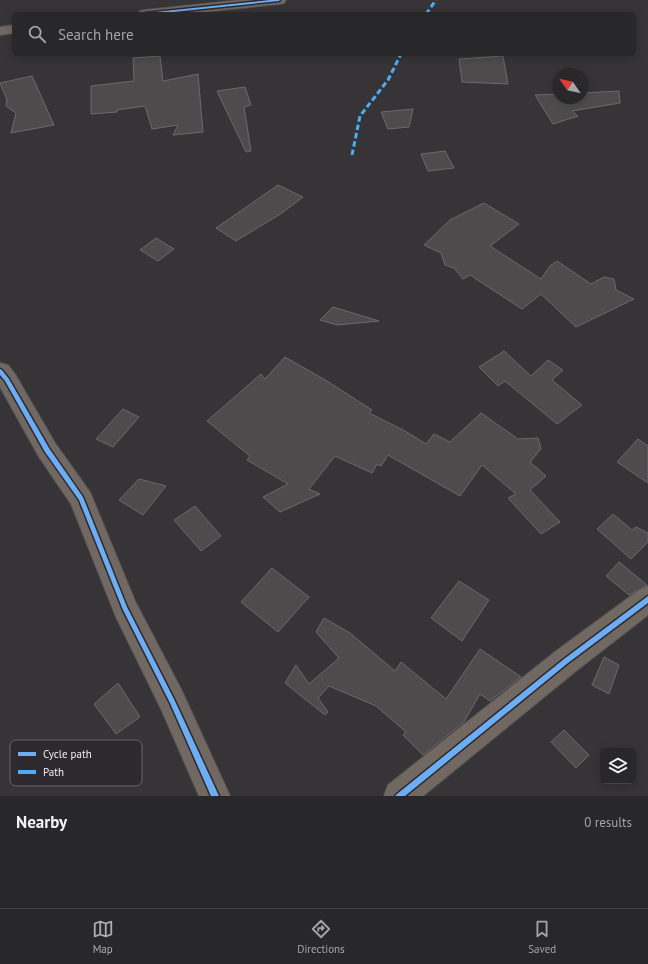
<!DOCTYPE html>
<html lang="en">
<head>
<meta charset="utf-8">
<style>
	:root { --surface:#282729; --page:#302f31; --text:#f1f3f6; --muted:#a5a5a8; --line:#444446; --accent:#afacaf }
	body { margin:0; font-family:"PT Sans",sans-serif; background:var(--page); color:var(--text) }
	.controls { position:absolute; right:12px; bottom:12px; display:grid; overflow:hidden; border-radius:6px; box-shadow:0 2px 10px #0003 }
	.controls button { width:36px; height:36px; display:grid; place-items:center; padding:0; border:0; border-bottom:1px solid var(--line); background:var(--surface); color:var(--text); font:20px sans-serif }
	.compass { position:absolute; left:552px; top:68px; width:36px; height:36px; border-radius:50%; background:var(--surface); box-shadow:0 2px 10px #0003; rotate:304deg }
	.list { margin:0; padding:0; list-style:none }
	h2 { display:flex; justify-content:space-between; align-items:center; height:52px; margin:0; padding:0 16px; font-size:17px }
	h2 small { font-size:13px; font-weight:400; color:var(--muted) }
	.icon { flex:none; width:22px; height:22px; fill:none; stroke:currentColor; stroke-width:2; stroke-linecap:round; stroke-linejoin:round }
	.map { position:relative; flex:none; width:648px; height:796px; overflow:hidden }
	.search { position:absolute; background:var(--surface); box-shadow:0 2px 10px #0003; left:12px; right:12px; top:12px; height:44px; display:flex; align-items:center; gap:10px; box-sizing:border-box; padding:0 14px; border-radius:6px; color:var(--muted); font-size:15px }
	.sheet { height:112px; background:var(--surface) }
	nav { display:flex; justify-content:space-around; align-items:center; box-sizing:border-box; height:56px; border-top:1px solid var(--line); background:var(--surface); font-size:11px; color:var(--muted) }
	nav a { display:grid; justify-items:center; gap:2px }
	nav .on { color:var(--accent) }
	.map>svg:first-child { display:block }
	.building { fill:#4d4b4c; stroke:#6b696a }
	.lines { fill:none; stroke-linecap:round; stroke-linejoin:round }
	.minor-casing { stroke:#545254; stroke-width:2 }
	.minor { fill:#716861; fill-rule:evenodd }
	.quiet { stroke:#49aef6; stroke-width:3; stroke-dasharray:5.5 3; stroke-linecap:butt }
	.cycleway-casing { stroke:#2d292e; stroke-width:3 }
	.cycleway { fill:#6dadf4; fill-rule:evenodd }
	.key { fill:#2d292e; stroke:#686468; stroke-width:1 }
	.key-label { font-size:11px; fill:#f0edf0 }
</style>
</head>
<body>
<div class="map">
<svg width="648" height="796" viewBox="0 0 648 796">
	<rect width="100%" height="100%" fill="#363437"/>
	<path class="building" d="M 160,56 L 163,81 L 198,74 L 203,132 L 173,135 L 178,125 L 152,129 L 145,106 L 117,110 L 117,112 L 91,114 L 91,86 L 134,81 L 133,58 Z
		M 503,56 L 508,84 L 462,82 L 459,59 Z
		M 32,76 L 54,125 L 11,133 L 16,113 L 6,106 L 7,100 L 0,83 Z
		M 245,87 L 251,105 L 244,107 L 251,151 L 246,152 L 217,91 Z
		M 619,91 L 620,103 L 572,111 L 578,116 L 553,124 L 535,95 L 558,94 L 558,98 L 582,98 L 582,93 Z
		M 413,109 L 409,127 L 388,129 L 381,112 Z
		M 445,151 L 454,168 L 428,171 L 421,154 Z
		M 278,185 L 303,197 L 282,213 L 236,241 L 216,228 Z
		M 484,203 L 519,224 L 490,246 L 541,279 L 550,266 L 557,261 L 591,284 L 604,277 L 614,279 L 616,290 L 634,299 L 576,327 L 541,294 L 522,309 L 470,275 L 463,279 L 454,268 L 445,265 L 441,253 L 424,245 L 450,220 Z
		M 156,238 L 174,249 L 158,261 L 140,250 Z
		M 333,307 L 379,321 L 337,325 L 320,320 Z
		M 504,351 L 531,376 L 548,360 L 563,370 L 552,380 L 582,405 L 557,424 L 505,381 L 498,386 L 479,367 Z
		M 285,357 L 327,381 L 372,410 L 369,413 L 405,431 L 426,444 L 434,434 L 450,442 L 481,413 L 518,439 L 538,438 L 541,449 L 530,462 L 546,476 L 530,490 L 560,522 L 541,534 L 508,498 L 516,494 L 482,465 L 460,496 L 388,455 L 381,466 L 377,464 L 372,473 L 335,456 L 309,489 L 320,494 L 280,512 L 263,497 L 288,484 L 247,460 L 250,456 L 207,421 L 261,374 L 265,379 Z
		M 123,409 L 139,417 L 113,447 L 96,439 Z
		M 638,439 L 648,446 L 648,483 L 617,462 Z
		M 139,479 L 166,486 L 143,515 L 119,500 Z
		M 195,506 L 221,536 L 201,551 L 174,520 Z
		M 613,514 L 632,530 L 636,527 L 648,533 L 648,542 L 631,559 L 597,529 Z
		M 619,562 L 647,585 L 629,595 L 606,576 Z
		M 272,568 L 309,597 L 278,632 L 241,602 Z
		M 459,581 L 489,600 L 462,641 L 431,618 Z
		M 324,618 L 350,633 L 395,671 L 401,662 L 446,699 L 480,649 L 521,677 L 490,701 L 480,694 L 464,722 L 423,755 L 403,735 L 406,732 L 376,706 L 329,686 L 318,698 L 328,712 L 325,715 L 285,683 L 296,665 L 309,684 L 339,658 L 316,632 Z
		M 604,657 L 619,665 L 609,694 L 592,685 Z
		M 118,683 L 140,717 L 116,734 L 94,704 Z
		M 564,730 L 589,755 L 576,768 L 551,742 Z"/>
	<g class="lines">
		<g class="minor-casing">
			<path id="minor" d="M 241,0 L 286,0 L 284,3 L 279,4 L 183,14 L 138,14 L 140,11 L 145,10 Z
				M 14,25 L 14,33 L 0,35 L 0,27 Z
				M 0,363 L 8,365 L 15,374 L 55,443 L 90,492 L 135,601 L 182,691 L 230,796 L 199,796 L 162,711 L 116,617 L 71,504 L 39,457 L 0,387 Z
				M 648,586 L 648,615 L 576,671 L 423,796 L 384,796 L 388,785 L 556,651 L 639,590 Z"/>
		</g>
		<use href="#minor" class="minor"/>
		<path class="quiet" d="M 426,14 L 436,0
			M 352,155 L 360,116 L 388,80 L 401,54"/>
		<g class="cycleway-casing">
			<path id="cycleway" d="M 270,0 L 280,0 L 279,1 L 154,14 L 143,14 L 145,13 Z
				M 0,369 L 2,370 L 9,379 L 49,448 L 83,497 L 127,607 L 174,699 L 219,796 L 211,796 L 170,703 L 123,610 L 79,500 L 45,452 L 5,381 L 0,375 Z
				M 648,596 L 648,603 L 568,663 L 405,796 L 395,796 L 397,794 L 564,659 Z"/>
		</g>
		<use href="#cycleway" class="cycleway"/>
	</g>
	<rect x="10" y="740" width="132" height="46" rx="6" class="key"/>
	<rect x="18" y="752" width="18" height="4" fill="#6dadf4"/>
	<rect x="18" y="770" width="18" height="4" fill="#49aef6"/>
	<g class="key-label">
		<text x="43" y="758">Cycle path</text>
		<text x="43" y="776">Path</text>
	</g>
</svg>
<div class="controls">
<button><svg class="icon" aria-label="layers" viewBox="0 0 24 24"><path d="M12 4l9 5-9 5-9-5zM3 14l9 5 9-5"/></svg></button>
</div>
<svg class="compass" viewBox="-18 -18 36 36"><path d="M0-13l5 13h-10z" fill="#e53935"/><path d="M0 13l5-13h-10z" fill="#a5a5a8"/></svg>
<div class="search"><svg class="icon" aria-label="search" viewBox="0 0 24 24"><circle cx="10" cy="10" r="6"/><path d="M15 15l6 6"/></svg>Search here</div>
</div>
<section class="sheet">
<h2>Nearby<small>0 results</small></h2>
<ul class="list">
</ul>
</section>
<nav>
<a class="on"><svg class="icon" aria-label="map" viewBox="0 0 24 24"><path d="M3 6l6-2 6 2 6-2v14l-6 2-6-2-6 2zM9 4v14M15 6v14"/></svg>Map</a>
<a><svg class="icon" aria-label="directions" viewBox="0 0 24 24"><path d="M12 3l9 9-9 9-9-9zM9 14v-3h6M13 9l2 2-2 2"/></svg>Directions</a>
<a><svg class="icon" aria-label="saved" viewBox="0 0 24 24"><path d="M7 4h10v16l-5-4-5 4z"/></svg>Saved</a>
</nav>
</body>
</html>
